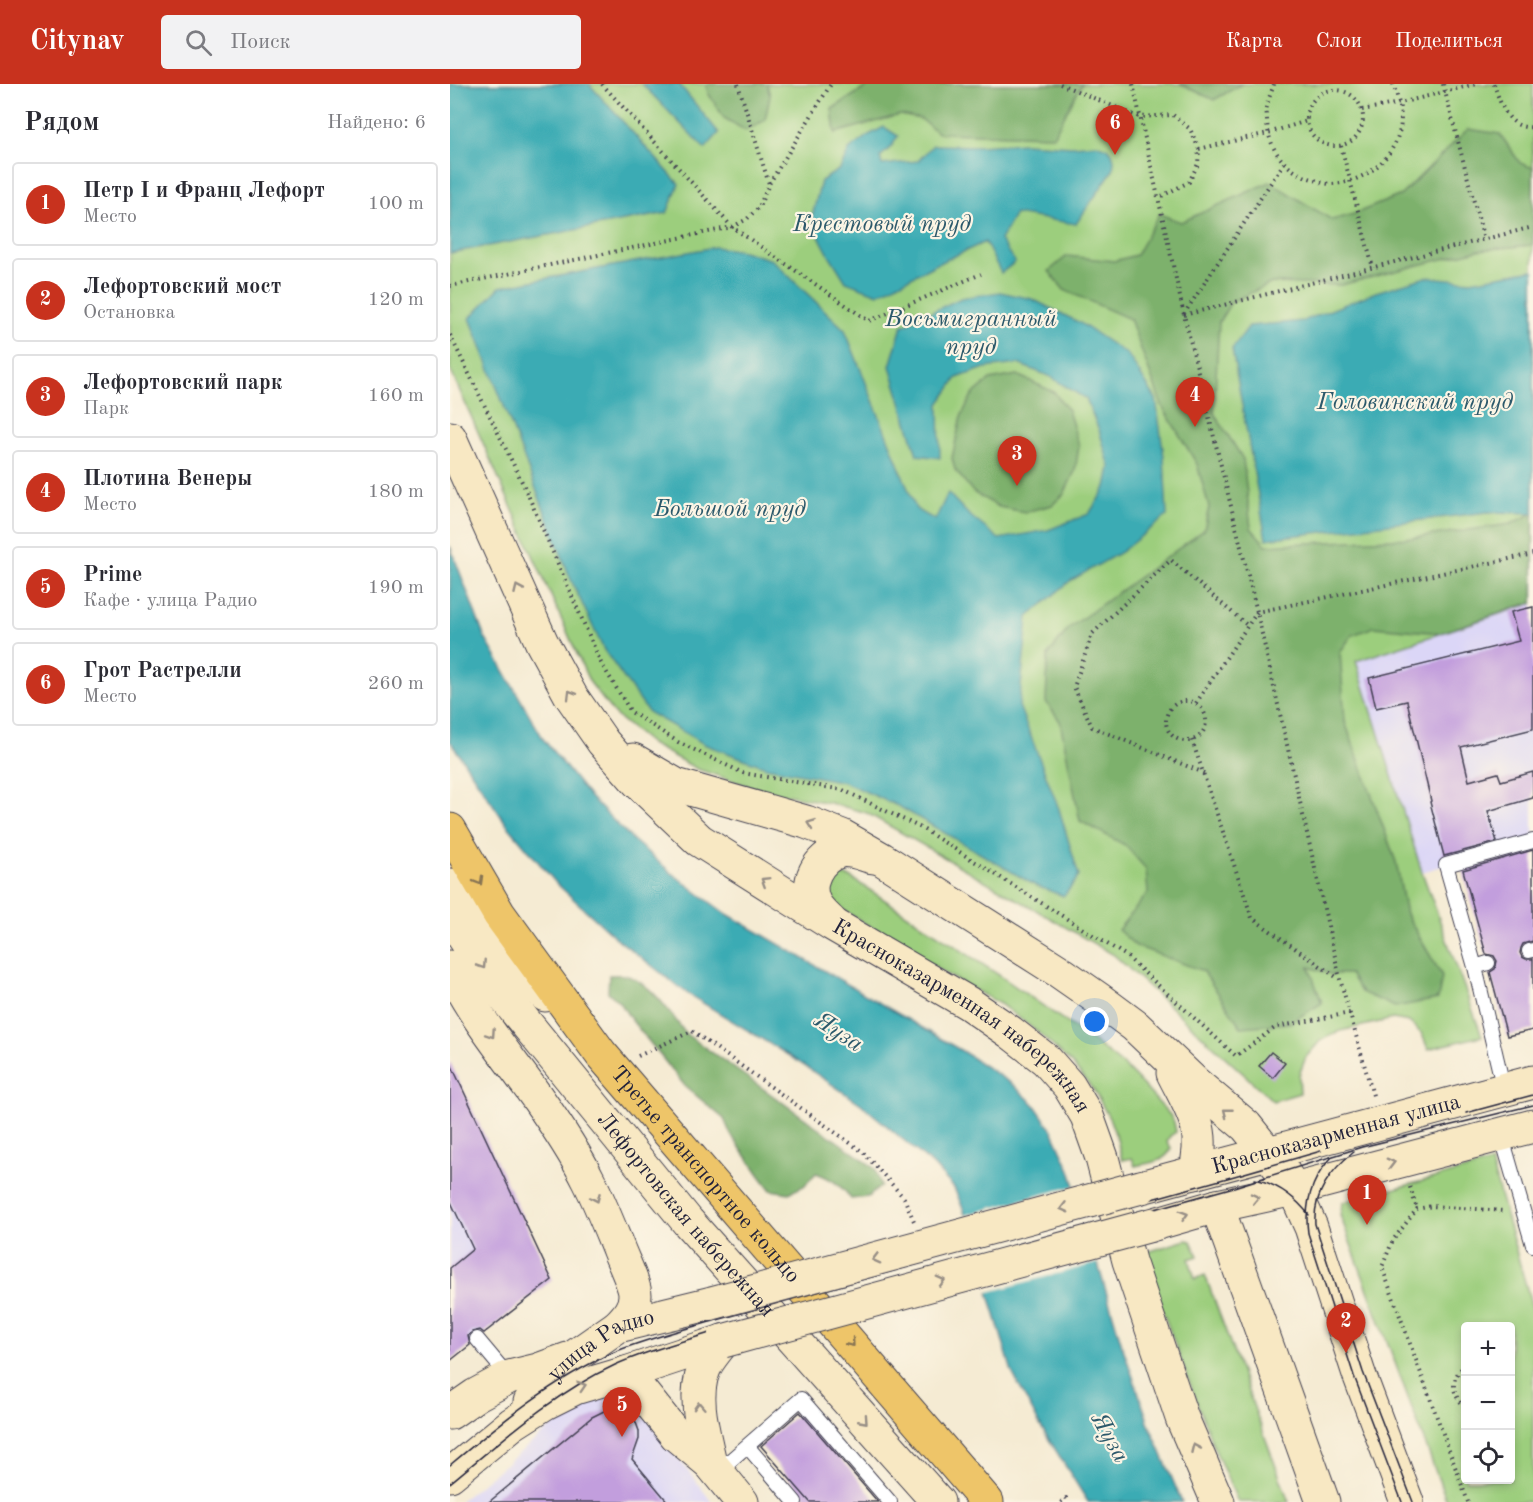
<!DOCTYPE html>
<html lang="ru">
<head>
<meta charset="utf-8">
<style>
	:root { --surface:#fff; --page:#f2f2f3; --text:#2b2b33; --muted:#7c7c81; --line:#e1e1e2; --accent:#c8321e }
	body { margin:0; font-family:"Old Standard TT",serif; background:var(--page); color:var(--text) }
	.controls { position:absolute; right:18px; bottom:18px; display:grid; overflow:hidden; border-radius:6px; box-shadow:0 3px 9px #0003 }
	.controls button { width:54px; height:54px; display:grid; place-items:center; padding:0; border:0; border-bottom:2px solid var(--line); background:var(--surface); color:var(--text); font:30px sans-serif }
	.you { position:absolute; left:645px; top:938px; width:21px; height:21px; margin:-15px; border:4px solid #fff; border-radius:50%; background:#1a73e8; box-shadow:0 0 0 9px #1a73e833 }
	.badge { display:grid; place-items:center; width:39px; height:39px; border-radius:50%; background:var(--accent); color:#fff; font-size:20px; font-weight:700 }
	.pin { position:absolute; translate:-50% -50px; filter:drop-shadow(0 2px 3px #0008) }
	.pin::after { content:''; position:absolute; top:32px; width:21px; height:18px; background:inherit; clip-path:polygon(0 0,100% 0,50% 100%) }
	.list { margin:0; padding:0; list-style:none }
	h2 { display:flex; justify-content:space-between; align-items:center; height:78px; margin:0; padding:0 24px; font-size:26px }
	h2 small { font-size:20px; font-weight:400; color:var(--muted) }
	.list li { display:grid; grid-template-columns:39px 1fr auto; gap:18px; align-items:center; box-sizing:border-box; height:84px; margin:0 12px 12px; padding:0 12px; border:2px solid var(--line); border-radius:6px }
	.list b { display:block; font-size:22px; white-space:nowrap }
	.list p { margin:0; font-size:20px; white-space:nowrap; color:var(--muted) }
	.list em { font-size:20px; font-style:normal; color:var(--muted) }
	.icon { flex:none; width:33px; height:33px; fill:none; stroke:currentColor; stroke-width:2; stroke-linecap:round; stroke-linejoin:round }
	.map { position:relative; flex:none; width:1083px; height:1418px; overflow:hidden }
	header { display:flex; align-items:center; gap:36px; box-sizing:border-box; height:84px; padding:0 30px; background:var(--accent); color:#fff }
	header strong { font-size:28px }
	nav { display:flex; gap:33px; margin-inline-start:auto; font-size:21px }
	.search { width:420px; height:54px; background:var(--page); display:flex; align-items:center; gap:15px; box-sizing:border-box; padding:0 21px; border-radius:6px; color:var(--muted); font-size:22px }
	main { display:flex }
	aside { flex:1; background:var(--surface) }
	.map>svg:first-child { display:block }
	.built { fill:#dbd6f7 }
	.green { fill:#9cce7d; stroke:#5f785c; stroke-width:1.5; fill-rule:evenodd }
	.forest { fill:#7db16c; stroke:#506a54; stroke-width:1.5 }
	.water { fill:#3aabb4; stroke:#2e6678; stroke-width:1.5 }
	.pier { fill:#f5ebd3 }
	.building { fill:#c29edd }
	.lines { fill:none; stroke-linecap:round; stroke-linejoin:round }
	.lane-casing { stroke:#424052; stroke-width:16 }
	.secondary-casing { stroke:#424052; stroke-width:35 }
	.primary-casing { stroke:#424052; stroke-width:35 }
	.path { stroke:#424052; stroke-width:4; stroke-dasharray:1.5 4.5; stroke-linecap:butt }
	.lane { stroke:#fff; stroke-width:14 }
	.secondary { stroke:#f8e8c3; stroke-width:33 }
	.primary { stroke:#eec569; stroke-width:33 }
	.tram { stroke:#22223b; stroke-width:1.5 }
	.secondary-bridge-casing { stroke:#424052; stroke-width:35; stroke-linecap:butt }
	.secondary-bridge { stroke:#f8e8c3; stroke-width:33 }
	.oneway { stroke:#988f86 }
	.oneway2 { stroke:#887452 }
	.labels { text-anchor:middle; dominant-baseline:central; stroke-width:4.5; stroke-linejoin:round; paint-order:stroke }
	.street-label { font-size:22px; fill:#22223b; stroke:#fcf5e5 }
	.water-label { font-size:24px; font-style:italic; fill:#2c596b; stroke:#fcf5e5 }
</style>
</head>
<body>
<header>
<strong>Citynav</strong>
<div class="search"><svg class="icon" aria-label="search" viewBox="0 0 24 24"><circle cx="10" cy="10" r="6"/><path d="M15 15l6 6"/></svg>Поиск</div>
<nav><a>Карта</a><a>Слои</a><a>Поделиться</a></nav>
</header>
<main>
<aside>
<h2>Рядом<small>Найдено: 6</small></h2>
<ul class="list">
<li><span class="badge">1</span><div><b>Петр I и Франц Лефорт</b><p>Место</p></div><em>100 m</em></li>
<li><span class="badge">2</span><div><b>Лефортовский мост</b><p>Остановка</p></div><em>120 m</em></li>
<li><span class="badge">3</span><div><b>Лефортовский парк</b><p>Парк</p></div><em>160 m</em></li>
<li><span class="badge">4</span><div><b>Плотина Венеры</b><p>Место</p></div><em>180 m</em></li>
<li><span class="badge">5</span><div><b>Prime</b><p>Кафе · улица Радио</p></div><em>190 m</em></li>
<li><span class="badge">6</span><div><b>Грот Растрелли</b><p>Место</p></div><em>260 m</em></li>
</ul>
</aside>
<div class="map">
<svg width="1083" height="1418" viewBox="0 0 1083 1418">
	<rect width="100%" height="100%" fill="#fcf5e5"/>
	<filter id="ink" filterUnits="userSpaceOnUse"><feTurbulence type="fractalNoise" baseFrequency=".0167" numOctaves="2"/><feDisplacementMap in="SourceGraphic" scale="12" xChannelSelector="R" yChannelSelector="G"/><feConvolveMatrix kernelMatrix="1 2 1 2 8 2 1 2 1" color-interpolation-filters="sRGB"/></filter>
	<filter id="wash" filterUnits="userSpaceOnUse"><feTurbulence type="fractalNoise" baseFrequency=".008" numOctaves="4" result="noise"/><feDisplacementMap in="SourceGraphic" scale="24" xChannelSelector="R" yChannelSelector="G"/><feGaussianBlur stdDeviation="1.35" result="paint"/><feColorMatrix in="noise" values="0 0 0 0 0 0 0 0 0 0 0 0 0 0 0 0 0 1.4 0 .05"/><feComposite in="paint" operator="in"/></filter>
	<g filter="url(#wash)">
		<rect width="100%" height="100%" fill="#f5ebd3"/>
		<path class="built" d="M 1083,519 L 1083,755 L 972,788 L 906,577 Z
			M 0,1116 L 55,1233 L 0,1277 Z
			M 163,1303 L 183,1316 L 262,1418 L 9,1418 L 134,1316 Z"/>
		<path class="green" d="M 0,0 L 1083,0 L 1083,519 L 906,577 L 972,788 L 1032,952 L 978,965 L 972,950 L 959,938 L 943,935 L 890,947 L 871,956 L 856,973 L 849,991 L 850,1009 L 823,1017 L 664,871 L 417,729 L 380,719 L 311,706 L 247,685 L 201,660 L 164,630 L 139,597 L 0,285 Z
			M 391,791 L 400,793 L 549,891 L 642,956 L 676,984 L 687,995 L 720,1031 L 724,1038 L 726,1048 L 720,1052 L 717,1058 L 721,1064 C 717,1078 698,1079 685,1082 L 682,1074 L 672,1076 L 667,1055 L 660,1036 L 645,1008 L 622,980 L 589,949 L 550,920 L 496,890 L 440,854 L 384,821 L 379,816 L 375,799 L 385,792 Z
			M 1041,1079 L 1083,1226 L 1083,1418 L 997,1418 L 890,1131 L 893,1118 ZM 1016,1242 L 1060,1242 L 1060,1396 L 1016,1396 Z
			M 736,1156 L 741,1157 L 748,1172 L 739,1175 L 745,1195 L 755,1191 L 839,1418 L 788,1418 L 765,1366 L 691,1170 Z"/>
		<path class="forest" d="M 256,0 L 317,0 L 320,12 L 315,36 L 296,47 L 274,34 L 258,9 Z
			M 421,0 L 632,0 L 603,52 L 488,49 L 471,35 L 450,31 L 385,49 L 382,25 Z
			M 730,0 L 792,0 L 764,16 Z
			M 1018,45 L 1050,50 L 1070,79 L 1083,84 L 1083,161 L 1028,166 L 891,201 L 822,199 L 781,218 L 769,238 L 764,329 L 793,375 L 801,444 L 816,461 L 962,454 L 1061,440 L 1083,429 L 1083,520 L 1077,520 L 991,549 L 924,543 L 902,551 L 890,568 L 895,638 L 946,778 L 956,830 L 992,892 L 988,915 L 945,923 L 911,908 L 900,890 L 880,890 L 859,883 L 872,919 L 840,939 L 791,943 L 753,887 L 686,862 L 668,846 L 698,809 L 696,785 L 675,761 L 630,737 L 610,637 L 596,618 L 598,571 L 619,544 L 754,446 L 759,423 L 747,380 L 712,322 L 680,235 L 614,206 L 599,187 L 617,172 L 664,177 L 686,171 L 709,130 L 731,138 L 820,98 L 882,136 L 904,130 L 951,111 Z
			M 567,291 L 604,308 L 618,326 L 629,362 L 625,387 L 614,410 L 602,421 L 575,428 L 549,423 L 524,409 L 505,386 L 502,374 L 511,333 L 522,311 L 540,296 Z
			M 159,891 C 165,891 172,890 178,892 C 203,901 221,930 236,950 L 411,1074 L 425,1085 L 431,1102 L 418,1113 L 401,1115 C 392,1101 381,1094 366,1089 L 354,1102 L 339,1109 L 321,1106 L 311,1093 L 281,1051 L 274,1035 L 235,1002 L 180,934 L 171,920 L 158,908 Z"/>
		<path class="water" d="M 0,0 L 139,0 L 229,100 L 217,129 L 0,169 Z
			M 192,0 L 229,0 L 269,49 L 255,65 Z
			M 434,43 L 448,52 L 441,63 L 430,73 L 432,81 L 468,77 L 483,61 L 529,62 L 574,59 L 623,62 L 646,60 L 657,64 L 662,69 L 664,76 L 663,86 L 626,140 L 565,130 L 550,156 L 565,178 L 551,189 L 535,158 L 487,180 L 428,210 L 396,198 L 378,169 L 361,137 L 371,97 L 390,85 L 399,66 L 417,52 Z
			M 265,163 L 293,167 L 322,176 L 395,246 L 466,425 L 485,436 L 498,409 L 518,430 L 549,455 L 598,446 L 639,430 L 656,403 L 660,383 L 649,346 L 636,315 L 599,292 L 568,280 L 535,284 L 507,294 L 489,320 L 490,374 L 467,371 L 440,282 L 452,242 L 511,214 L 550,208 L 582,215 L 630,239 L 678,271 L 706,315 L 714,373 L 717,432 L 671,468 L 620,497 L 578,533 L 569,622 L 609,725 L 629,792 L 614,812 L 586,802 L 450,723 L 394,698 L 316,683 L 256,661 L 198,628 L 154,566 L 121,496 L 20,234 L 50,203 Z
			M 1083,186 L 1083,429 L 1038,428 L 816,455 L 782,265 L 799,242 L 853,237 L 926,208 L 976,193 L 1021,197 Z
			M 0,462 L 34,552 L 94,656 L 138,711 L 182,755 L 223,790 L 272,827 L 512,967 L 562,1000 L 584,1020 L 602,1046 L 620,1086 L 672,1261 L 699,1340 L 732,1418 L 638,1418 L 588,1338 L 562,1288 L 513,1124 L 504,1104 L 484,1082 L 411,1020 L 338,971 L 238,910 L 166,854 L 106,799 L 57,741 L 0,657 Z"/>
		<path class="pier" d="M 628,1101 L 651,1178 L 535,1209 L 512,1132 Z"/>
		<g id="blocks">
			<path class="building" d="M 1083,523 L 1083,645 L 1011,663 L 1019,697 L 1048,689 L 1051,697 L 1083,688 L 1083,714 L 1038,727 L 1047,758 L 994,772 L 980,718 L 981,717 L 957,617 L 926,624 L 919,594 L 1069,557 L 1061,528 Z
				M 1083,766 L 1083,857 L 1073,860 L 1071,864 L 1070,869 L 1072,873 L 1076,875 L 1083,875 L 1083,946 L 1057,952 L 1040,888 L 1045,885 L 1047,877 L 1044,872 L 1036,870 L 1013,786 Z
				M 821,968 L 835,979 L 823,994 L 809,982 Z
				M 0,978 L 102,1196 L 34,1249 L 30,1246 L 22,1248 L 18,1252 L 20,1261 L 0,1277 L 0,1184 L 23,1165 L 0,1116 Z
				M 168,1323 L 176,1327 L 185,1336 L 189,1347 L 189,1355 L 182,1375 L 218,1418 L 39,1418 L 142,1333 L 160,1324 Z
				M 350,1328 L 428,1418 L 360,1418 L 311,1362 Z"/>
		</g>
	</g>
	<g filter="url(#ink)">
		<use href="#blocks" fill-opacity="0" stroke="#424052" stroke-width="1.5"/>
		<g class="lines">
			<g class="lane-casing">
				<path id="lane" d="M 1079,867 L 1083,866
					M 1038,879 L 1025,883 L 1054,1006
					M 1025,883 L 996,781 L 1083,757
					M 1051,1050 L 1083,1161
					M 27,1255 L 58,1292
					M 297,1362 L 345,1418
					M 267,1388 L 351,1315 L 440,1418"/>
			</g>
			<g class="secondary-casing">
				<g id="secondary">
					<path id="s1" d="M 0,354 L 92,559 L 121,612 L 153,658 L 187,697 L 249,756 L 382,840 L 518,919 L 560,948 L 596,976 L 619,1002 L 637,1032 L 652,1074 L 679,1177 L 732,1334 L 768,1418"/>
					<path d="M 183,676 L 226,701 L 356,738 L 392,752 L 432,775 L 607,886 L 650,916 L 685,942 L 746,1000 L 796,1042 L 833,1088 L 844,1105 L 861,1143 L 909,1290 L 957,1418"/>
					<path d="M 0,801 L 57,871 L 95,911"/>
					<path id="s2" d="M 0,832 L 48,905 L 238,1138 L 488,1418"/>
					<path d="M 381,838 C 376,833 369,827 365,820 C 354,800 368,773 390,767 C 401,765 414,771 423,773"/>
					<path d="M 0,883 C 22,930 56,970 86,1012 C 105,1039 124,1067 139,1097 C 150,1119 159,1142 168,1164 C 172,1175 185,1201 185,1211 C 185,1224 177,1233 168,1242"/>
					<path d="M 723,989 C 742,1027 757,1045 745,1089"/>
					<path id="s3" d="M 691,1103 L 1083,998"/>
					<path d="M 767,1122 L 873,1418"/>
					<path d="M 701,1141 L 767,1122 L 844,1105 L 1083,1042"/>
					<path d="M 176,1289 L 226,1351 L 260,1379 L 292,1418"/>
					<path id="s4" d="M 80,1318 L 102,1293 L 125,1272 L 168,1242 L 262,1219"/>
					<path d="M 0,1329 L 26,1311 L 59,1293 L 88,1286 L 118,1275"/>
					<path d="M 260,1379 C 254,1350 242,1314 254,1285 C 258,1275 267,1266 273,1257"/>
					<path d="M 0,1391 L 62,1340 L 95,1319 L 125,1304 L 176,1289 L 273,1257"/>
				</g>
			</g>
			<g class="primary-casing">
				<g id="primary">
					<path id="s5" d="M 0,746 L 49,830 L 151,970 L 537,1418"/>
				</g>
			</g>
			<path class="path" d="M 152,0 L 282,143 L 419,237 L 531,190
				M 288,0 L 319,100
				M 610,0 L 689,33 L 723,31 L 740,45 L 749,65 L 748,80 L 739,98 L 708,114
				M 683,0 L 734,231 L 807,528 L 890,895 L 924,1015
				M 824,0 C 822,7 818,15 817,22 C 816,26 817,31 817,36 C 818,66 836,88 865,96 C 869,98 874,99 879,100 C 912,100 942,78 950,45 C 953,30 948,14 943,0
				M 993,0 L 1034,156
				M 1044,0 C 1050,19 1058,46 1083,43
				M857 34a28 28 0 1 1 56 0a28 28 0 1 1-56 0Z
				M 912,26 L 950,19 L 1026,0
				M 891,62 L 923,184
				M 749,65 L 818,49 L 857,37
				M 0,202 L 282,143 L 297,135 L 309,123 L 319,100 L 381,0
				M 734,230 L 834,79
				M 734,231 L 1083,143
				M 0,251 L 75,404 L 151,579 L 181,628 L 228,658 L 293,689 L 393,706 L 471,744 L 675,871 L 786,972 L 826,943 L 900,929
				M716 637a20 20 0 1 1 40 0a20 20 0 1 1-40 0Z
				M 746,619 L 807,528 L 1083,470
				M 742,656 L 802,834 L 889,895
				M 754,689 L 642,643 L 624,603 L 642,550 L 721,476 L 798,542
				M 188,972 L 242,947 L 413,1068 L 454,1114 L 464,1137
				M 960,1103 L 967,1125
				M 1016,1281 C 1000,1292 1000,1311 1016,1323
				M 611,1418 L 616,1414 L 619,1418
				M 1018,1418 L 932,1183 L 943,1156 L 967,1125 L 982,1122 L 1055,1127"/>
			<use href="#lane" class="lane"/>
			<use href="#secondary" class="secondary"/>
			<use href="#primary" class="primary"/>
			<path class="tram" d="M 1016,1029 L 1083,1011
				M 904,1068 C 881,1085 863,1110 865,1140 L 913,1288 L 963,1418
				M 883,1072 C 862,1093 854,1119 858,1149 L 904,1292 L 952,1418
				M 805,1095 C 827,1100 845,1113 859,1131
				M 0,1381 C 50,1339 102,1296 162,1269 C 195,1255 232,1246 267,1236 L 781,1093 L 871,1067
				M 0,1399 C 51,1357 104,1309 165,1281 C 198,1266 234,1257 270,1246 L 784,1103 L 912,1063 L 1083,1021"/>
			<g class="secondary-bridge-casing">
				<path id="secondary-bridge" d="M 262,1219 L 691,1103
					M 273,1257 L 701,1141"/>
			</g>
			<use href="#secondary-bridge" class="secondary-bridge"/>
		</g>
		<defs><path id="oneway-chevron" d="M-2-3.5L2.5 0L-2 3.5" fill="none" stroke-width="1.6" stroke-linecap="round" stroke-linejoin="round" transform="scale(1.5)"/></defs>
		<g class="oneway">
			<use href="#oneway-chevron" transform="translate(68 505) rotate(-114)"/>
			<use href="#oneway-chevron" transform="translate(121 610) rotate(-121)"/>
			<use href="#oneway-chevron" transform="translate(361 740) rotate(-160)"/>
			<use href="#oneway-chevron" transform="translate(315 797) rotate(-148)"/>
			<use href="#oneway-chevron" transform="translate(32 881) rotate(57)"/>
			<use href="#oneway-chevron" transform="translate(41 950) rotate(56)"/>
			<use href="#oneway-chevron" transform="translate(777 1028) rotate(-142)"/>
			<use href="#oneway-chevron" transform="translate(941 1079) rotate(-15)"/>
			<use href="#oneway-chevron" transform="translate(146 1114) rotate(66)"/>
			<use href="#oneway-chevron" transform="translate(805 1114) rotate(-13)"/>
			<use href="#oneway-chevron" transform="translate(614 1124) rotate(165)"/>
			<use href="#oneway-chevron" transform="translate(734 1131) rotate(-16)"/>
			<use href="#oneway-chevron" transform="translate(426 1175) rotate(165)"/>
			<use href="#oneway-chevron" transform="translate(491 1197) rotate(-15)"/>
			<use href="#oneway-chevron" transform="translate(132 1302) rotate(-18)"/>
			<use href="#oneway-chevron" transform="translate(249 1322) rotate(-93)"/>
			<use href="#oneway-chevron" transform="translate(414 1336) rotate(48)"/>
			<use href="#oneway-chevron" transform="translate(745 1364) rotate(-114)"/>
		</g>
		<g class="oneway2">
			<use href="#oneway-chevron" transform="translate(29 797) rotate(60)"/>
			<use href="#oneway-chevron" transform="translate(401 1259) rotate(49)"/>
		</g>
	</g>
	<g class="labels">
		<g class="street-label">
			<text stroke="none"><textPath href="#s1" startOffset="796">Красноказарменная набережная</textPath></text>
			<text stroke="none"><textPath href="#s3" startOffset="202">Красноказарменная улица</textPath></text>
			<text stroke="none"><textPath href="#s5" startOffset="430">Третье транспортное кольцо</textPath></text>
			<text stroke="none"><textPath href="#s2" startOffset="381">Лефортовская набережная</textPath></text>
			<text stroke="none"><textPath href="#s4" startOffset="93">улица Радио</textPath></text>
		</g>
		<g class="water-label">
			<text x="432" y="141">Крестовый пруд</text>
			<text x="521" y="236">Восьмигранный<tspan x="521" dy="28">пруд</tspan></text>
			<text x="965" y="319">Головинский пруд</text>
			<text x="280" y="426">Большой пруд</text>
			<text transform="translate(388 949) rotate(33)">Яуза</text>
			<text transform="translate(659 1354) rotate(61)">Яуза</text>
		</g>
	</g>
</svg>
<div class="controls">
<button>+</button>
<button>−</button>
<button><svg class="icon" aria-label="locate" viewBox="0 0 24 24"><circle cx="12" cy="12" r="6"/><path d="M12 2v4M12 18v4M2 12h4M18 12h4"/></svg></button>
</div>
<div class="you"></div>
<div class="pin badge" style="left:917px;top:1141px">1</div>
<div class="pin badge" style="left:896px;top:1269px">2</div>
<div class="pin badge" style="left:567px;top:402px">3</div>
<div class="pin badge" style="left:745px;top:343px">4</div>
<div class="pin badge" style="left:172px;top:1353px">5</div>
<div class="pin badge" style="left:665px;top:71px">6</div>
</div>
</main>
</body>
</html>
